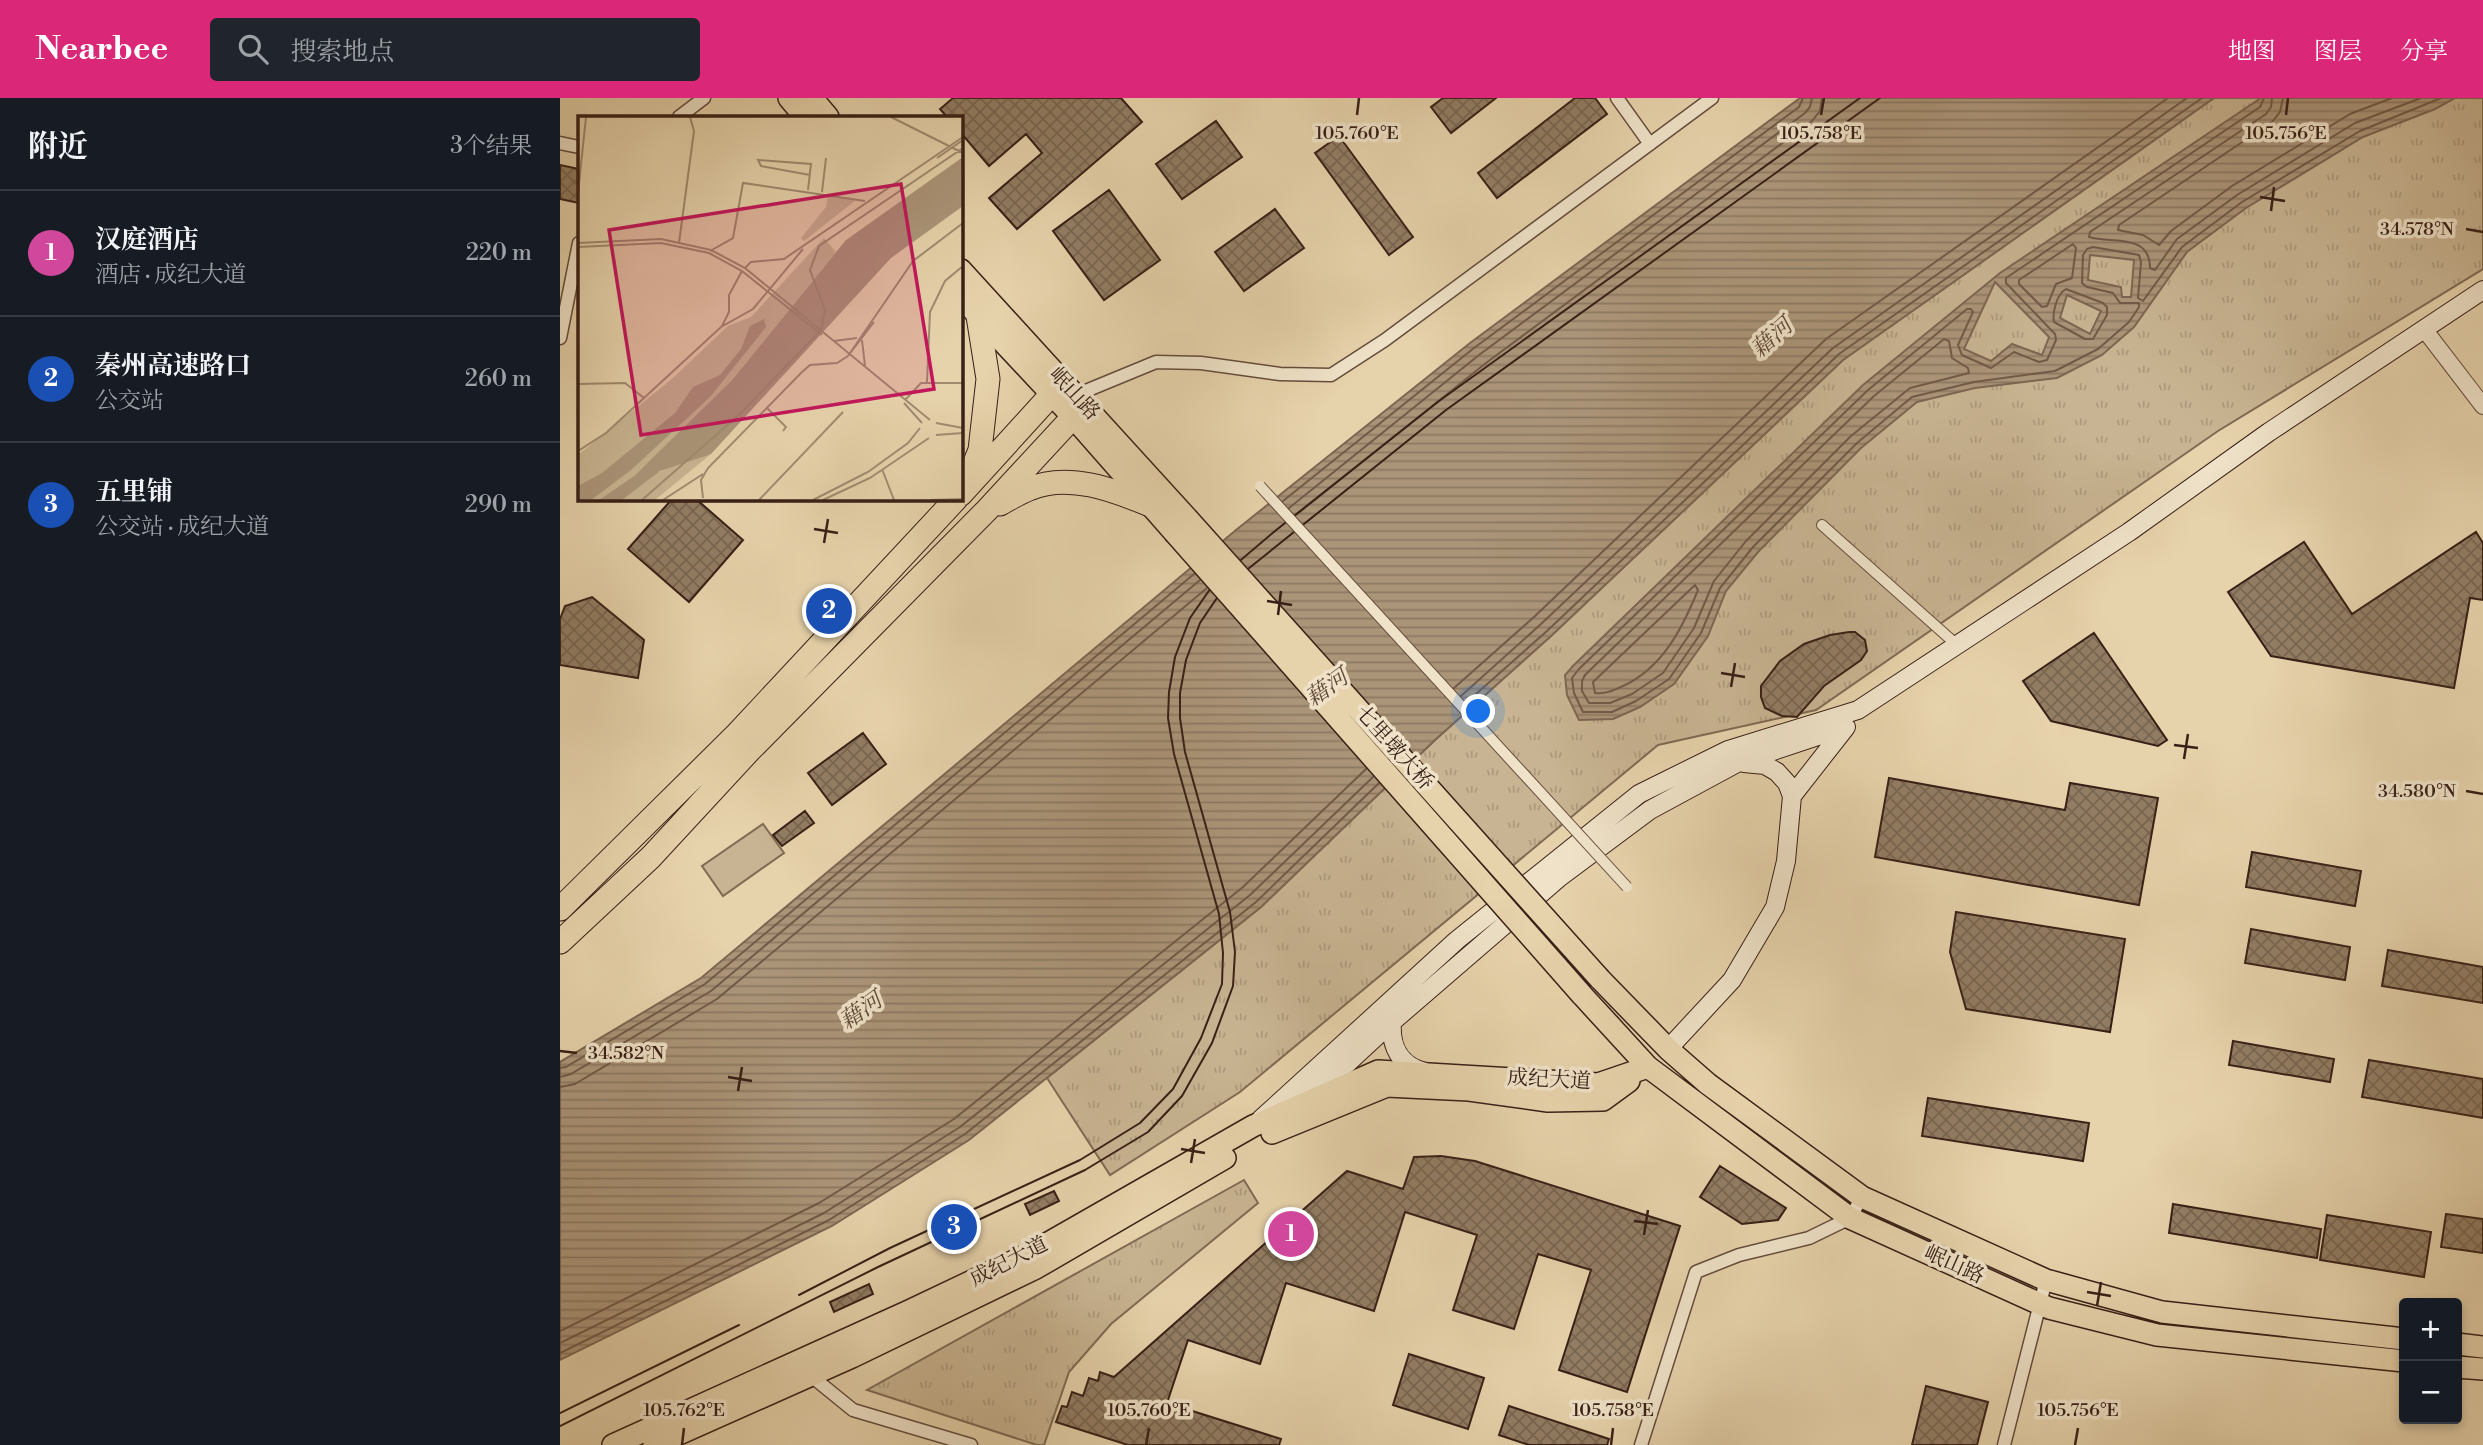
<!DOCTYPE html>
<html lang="zh">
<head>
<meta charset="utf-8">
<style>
	:root { --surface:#171b24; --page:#20242c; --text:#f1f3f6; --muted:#9ea1a6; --line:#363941; --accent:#db2777 }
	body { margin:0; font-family:"Libre Bodoni","Noto Serif SC",serif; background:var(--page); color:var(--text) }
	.controls { position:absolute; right:21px; bottom:21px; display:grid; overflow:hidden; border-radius:7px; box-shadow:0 4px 10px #0003 }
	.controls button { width:63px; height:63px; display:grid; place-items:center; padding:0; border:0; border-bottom:2px solid var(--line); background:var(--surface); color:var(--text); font:35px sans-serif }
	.you { position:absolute; left:919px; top:614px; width:24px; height:24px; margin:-18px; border:5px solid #fff; border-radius:50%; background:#1a73e8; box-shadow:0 0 0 10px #1a73e833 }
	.badge { display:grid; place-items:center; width:46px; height:46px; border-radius:50%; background:var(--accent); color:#fff; font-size:23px; font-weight:700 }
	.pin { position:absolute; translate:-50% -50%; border:4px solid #fff; box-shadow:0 2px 7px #0006 }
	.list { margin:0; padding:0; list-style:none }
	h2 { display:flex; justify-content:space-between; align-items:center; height:91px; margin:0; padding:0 28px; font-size:30px }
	h2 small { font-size:23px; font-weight:400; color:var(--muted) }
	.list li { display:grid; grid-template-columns:46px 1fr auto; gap:21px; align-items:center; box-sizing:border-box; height:126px; padding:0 28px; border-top:2px solid var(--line) }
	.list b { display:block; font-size:26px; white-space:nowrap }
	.list p { margin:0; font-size:23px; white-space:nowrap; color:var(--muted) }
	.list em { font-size:23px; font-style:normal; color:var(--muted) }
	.icon { flex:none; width:38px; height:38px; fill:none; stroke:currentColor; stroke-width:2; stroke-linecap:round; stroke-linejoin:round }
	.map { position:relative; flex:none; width:1923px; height:1347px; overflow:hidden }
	header { display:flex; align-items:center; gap:42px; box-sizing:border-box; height:98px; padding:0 35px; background:var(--accent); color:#fff }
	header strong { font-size:33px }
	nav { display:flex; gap:38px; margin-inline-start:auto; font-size:24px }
	.search { width:490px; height:63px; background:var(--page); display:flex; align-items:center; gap:18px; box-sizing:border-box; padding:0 24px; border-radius:7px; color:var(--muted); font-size:26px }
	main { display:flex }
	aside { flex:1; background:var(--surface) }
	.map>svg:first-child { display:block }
	.grass { fill:url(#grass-tufts); stroke:#806a54; stroke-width:2 }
	.garden { fill:#c8b492; stroke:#806a54; stroke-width:2 }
	.water { fill:url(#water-rules); stroke:#7d6652; stroke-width:2; fill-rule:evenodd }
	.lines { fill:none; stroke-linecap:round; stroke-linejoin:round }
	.shore { stroke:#725a48; stroke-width:2 }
	.building { fill:url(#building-cross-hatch); stroke:#382017; stroke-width:2 }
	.pedestrian-casing { stroke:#644c3c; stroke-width:12 }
	.minor-casing { stroke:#644c3c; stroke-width:15 }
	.tertiary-casing { stroke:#644c3c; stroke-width:18 }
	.secondary-casing { stroke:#382017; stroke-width:20 }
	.primary-casing { stroke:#382017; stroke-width:24 }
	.motorway-casing { stroke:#382017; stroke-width:25 }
	.pedestrian { stroke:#efe2c8; stroke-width:10 }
	.minor { stroke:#efe2c8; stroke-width:12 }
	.tertiary { stroke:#efe2c8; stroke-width:16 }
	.secondary { stroke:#efe2c8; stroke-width:18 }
	.primary { stroke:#e6d2ab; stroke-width:21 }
	.motorway { stroke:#e6d2ab; stroke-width:23 }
	.tram { stroke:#382017; stroke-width:2 }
	.pedestrian-bridge-casing { stroke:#644c3c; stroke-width:12; stroke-linecap:butt }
	.primary-bridge-casing { stroke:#382017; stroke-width:24; stroke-linecap:butt }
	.pedestrian-bridge { stroke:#efe2c8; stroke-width:10 }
	.primary-bridge { stroke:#e6d2ab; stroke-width:21 }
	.ticks { fill:none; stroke:#382017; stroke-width:2.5 }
	.labels { text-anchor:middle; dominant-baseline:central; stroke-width:7; stroke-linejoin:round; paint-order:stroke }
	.street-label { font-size:21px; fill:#382017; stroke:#efe2c8 }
	.water-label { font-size:23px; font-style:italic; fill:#604939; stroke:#efe2c8 }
	.inset-road { fill:none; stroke:#a08b70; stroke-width:2 }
	.view { fill:#c2185b; fill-opacity:0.15; stroke:#c2185b; stroke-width:3.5 }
	.inset-edge { fill:none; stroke:#382017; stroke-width:3.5 }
	.ticks-label { font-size:18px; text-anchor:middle; fill:#382017; stroke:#efe2c8; stroke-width:7; stroke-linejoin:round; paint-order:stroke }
</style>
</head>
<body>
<header>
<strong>Nearbee</strong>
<div class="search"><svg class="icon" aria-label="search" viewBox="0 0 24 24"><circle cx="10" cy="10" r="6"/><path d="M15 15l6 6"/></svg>搜索地点</div>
<nav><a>地图</a><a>图层</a><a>分享</a></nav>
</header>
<main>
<aside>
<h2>附近<small>3个结果</small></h2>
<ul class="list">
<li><span class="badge" style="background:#d1479c">1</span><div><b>汉庭酒店</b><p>酒店 · 成纪大道</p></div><em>220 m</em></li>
<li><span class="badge" style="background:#1a4fb4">2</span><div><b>秦州高速路口</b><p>公交站</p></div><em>260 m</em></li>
<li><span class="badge" style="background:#1a4fb4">3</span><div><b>五里铺</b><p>公交站 · 成纪大道</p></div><em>290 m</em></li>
</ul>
</aside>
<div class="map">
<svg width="1923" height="1347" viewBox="0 0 1923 1347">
	<defs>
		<pattern id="grass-tufts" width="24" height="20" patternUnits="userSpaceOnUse" patternTransform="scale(1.75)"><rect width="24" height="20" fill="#c8b492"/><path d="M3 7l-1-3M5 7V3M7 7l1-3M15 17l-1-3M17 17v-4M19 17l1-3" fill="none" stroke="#ad9a7d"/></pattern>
		<pattern id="water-rules" width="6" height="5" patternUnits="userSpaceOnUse" patternTransform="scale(1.75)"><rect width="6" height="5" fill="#ab9579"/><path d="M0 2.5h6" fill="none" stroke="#8c7962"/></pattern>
		<pattern id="building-cross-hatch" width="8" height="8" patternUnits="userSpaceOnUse" patternTransform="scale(1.75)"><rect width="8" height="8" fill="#927d64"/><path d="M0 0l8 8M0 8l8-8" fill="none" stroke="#786651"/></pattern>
	</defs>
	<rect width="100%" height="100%" fill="#e6d2ab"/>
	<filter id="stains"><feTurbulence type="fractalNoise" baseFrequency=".00286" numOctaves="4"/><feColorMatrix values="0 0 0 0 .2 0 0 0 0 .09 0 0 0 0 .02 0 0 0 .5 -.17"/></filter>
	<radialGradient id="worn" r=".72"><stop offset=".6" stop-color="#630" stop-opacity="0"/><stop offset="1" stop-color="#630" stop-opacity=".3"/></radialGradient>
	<path class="grass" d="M 1654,0 L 1923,0 L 1923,171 L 1658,333 L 1256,612 L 1098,647 L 680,994 L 550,1077 L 487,980 L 701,809 L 875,642 L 991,538 L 1283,262 Z
		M 684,1082 L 698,1105 L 551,1226 L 509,1274 L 484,1347 L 477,1347 L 307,1292 Z"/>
	<path class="garden" d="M 203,726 L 224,755 L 163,798 L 142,768 Z"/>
	<path class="water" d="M 1240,0 L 1654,0 L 1283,262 L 991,538 L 875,642 L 701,809 L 409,1042 L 272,1128 L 0,1262 L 0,964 L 141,880 L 676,432 L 910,245 Z
		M 1701,0 L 1895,0 L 1875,11 L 1803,39 L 1686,110 L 1627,154 L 1574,229 L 1542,257 L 1497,280 L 1415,290 L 1357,304 L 1301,350 L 1198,454 L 1166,493 L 1148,538 L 1114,586 L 1080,609 L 1053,621 L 1019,622 L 1007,597 L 1005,577 L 1014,567 L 1303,287 L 1440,175 ZM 1530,157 L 1574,162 L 1571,199 L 1562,199 L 1561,189 L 1528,182 ZM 1435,184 L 1489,239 L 1482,257 L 1452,246 L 1431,263 L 1404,251 ZM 1507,197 L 1541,213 L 1530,236 L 1500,220 Z"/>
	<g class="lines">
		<path class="shore" d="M 1704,0 L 1700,9 L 1446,180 L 1446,185 L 1495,236 L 1496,242 L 1487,262 L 1479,264 L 1454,254 L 1431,270 L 1402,257 L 1398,247 L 1413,214 L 1411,211 L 1407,211 L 1308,292 L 1019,571 L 1012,580 L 1014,595 L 1023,614 L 1052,614 L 1076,603 L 1109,581 L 1141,535 L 1160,490 L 1193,449 L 1297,345 L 1352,299 L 1414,284 L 1495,273 L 1538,251 L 1569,224 L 1579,209 L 1579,205 L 1560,205 L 1553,195 L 1527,189 L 1522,185 L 1523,157 L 1527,151 L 1533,149 L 1579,157 L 1581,164 L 1578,200 L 1583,203 L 1622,149 L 1682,104 L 1800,33 L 1881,0
			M 1712,0 L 1711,9 L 1706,16 L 1530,134 L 1529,139 C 1553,146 1590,135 1590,170 L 1595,172 L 1617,141 L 1677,97 L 1795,25 L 1861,0
			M 1723,0 L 1720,14 L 1712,24 L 1559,127 L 1558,132 L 1583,137 L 1599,147 L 1611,133 L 1672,88 L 1790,16 L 1832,0
			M 1513,146 L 1516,150 L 1512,180 L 1496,186 L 1487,208 L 1482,209 L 1459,186 L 1459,182 Z
			M 1506,191 L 1543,205 L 1547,209 L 1547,217 L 1533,241 L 1525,241 L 1494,224 C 1492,214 1497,196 1506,191 Z
			M 1384,241 L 1389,243 L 1392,260 L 1408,270 L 1409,275 L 1350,290 L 1291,338 L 1186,443 L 1154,483 L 1134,530 L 1103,575 L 1072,596 L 1050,605 L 1029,605 L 1022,593 L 1022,583 L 1025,577 L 1314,298 Z
			M 723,403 L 914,250 L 1239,9 L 1243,0
			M 729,410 L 919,257 L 1245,15 L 1250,9 L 1252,0
			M 736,417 L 926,265 L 1252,23 L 1260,13 L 1262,0
			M 1135,487 L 1138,492 C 1122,531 1102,571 1061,589 C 1052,593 1045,596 1035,595 L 1033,584 Z
			M 894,590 L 974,519 L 1266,241 L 1608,0
			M 901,598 L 981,526 L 1273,250 L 1627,0
			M 907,604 L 987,533 L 1279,256 L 1642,0
			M 0,970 L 6,969 L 145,886 L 634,476
			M 0,979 L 11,976 L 151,893 L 640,482
			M 0,989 L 15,986 L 157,901 L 647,490
			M 0,1233 L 259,1105 L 394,1021 L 683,789 L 806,671
			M 0,1245 L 264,1115 L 400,1029 L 690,797 L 813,679
			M 0,1255 L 269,1122 L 405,1036 L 696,804 L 819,685"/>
	</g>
	<path class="building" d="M 393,0 L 561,0 L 582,24 L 457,131 L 429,100 L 482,55 L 466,36 L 429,68 L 401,35 L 401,19 L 387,19 L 380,11 Z
		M 883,0 L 936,0 L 891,35 L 871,9 Z
		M 1015,0 L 1035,0 L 1047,16 L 937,100 L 918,75 Z
		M 656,23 L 682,59 L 622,101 L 596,66 Z
		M 779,38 L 853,139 L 829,157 L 755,55 Z
		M 0,67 L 19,71 L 19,105 L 0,101 Z
		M 549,92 L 600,162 L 544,202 L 493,133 Z
		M 715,111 L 744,150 L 684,193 L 655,154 Z
		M 112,401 L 136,401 L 183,442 L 129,504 L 68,451 Z
		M 1916,434 L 1923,445 L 1923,502 L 1910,500 L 1894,590 L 1711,558 L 1668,494 L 1744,444 L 1792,516 Z
		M 32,499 L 84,542 L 78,580 L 0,567 L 0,521 L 5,508 Z
		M 1289,534 L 1295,534 L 1305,542 L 1307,553 L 1301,562 L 1264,588 L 1237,619 L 1222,618 L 1205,610 L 1201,599 L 1201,588 L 1220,563 L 1244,546 L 1270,537 Z
		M 1534,535 L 1607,642 L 1598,648 L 1491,623 L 1463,583 Z
		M 303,635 L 326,666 L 272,707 L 248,675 Z
		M 1329,680 L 1505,712 L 1510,685 L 1598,700 L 1579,807 L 1315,759 Z
		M 245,713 L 254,725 L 222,748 L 213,737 Z
		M 1692,754 L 1801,773 L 1795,808 L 1686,789 Z
		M 1396,814 L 1565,841 L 1550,934 L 1406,911 L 1390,854 Z
		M 1691,831 L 1790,849 L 1785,882 L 1685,865 Z
		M 1828,852 L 1923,869 L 1923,905 L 1822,888 Z
		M 1673,943 L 1774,961 L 1770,984 L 1669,967 Z
		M 1809,962 L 1923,981 L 1923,1020 L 1802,999 Z
		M 1368,1000 L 1529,1025 L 1523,1063 L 1362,1038 Z
		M 881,1058 L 915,1063 L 1120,1128 L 1067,1294 L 999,1272 L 1031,1172 L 978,1156 L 954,1231 L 893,1212 L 917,1137 L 845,1114 L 814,1213 L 726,1185 L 700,1266 L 628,1242 L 607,1305 L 721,1341 L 719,1347 L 568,1347 L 496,1324 L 502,1308 L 507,1309 L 512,1294 L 523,1298 L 529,1280 L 538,1283 L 540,1274 L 554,1279 L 787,1073 L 843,1091 L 854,1059 Z
		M 1160,1068 L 1226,1110 L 1218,1122 L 1182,1126 L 1140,1099 Z
		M 494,1093 L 499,1103 L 470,1117 L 465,1106 Z
		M 1613,1106 L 1761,1131 L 1757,1160 L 1609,1135 Z
		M 1886,1116 L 1923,1121 L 1923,1155 L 1881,1149 Z
		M 1767,1117 L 1871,1134 L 1864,1179 L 1760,1162 Z
		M 309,1186 L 313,1196 L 274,1214 L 270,1204 Z
		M 849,1256 L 924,1280 L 908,1331 L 833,1307 Z
		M 1366,1288 L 1428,1304 L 1417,1347 L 1352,1347 Z
		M 949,1308 L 1049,1341 L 1047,1347 L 969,1347 L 939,1337 Z"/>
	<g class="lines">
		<g class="pedestrian-casing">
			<path id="pedestrian" d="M 1262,427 L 1397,547"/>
		</g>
		<g class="minor-casing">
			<path id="minor" d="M 1057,0 L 1090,46
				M 119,19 L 144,0
				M 0,45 L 19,49
				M 0,240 L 19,145
				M 516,297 L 596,264 L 641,265 L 720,276 L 771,277 L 825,242 L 1152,0
				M 250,1277 L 293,1312 L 411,1347
				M 1081,1347 L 1136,1174 L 1179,1157 L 1249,1140 L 1290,1120 L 1302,1099
				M 1444,1347 L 1486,1182"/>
		</g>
		<g class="tertiary-casing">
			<path id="tertiary" d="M 1864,231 L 1923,308"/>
		</g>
		<g class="secondary-casing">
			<path id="secondary" d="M 1232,698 L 1286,629
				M 832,924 C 830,948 840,968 865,974
				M 1108,951 L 1172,882 L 1215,809 L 1226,763 L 1232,698 L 1227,685 L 1217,674 L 1205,667 L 1184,665
				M 750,1000 L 832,924 L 1000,779 L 1090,712 L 1177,665 L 1285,629
				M 701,1021 L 897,842 L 1079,696 L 1168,652 L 1298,612 L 1569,434 L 1709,334 L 1923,192"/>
		</g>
		<g class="primary-casing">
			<path id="primary" d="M 229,0 L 245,19
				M 252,0 L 268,19
				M 401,172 L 627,420
				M 401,199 L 513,319 L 614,434
				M 1040,881 L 1108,951 L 1148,986 L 1302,1099 L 1486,1182 L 1602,1214 L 1844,1241
				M 1022,897 L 1088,969 L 1290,1120 L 1489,1210 L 1597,1237 L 1844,1263
				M 712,1035 L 827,988 L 909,992 L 988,1003 L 1043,1002 L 1069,983
				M 1897,1246 L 1923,1249
				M 1897,1269 L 1923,1271
				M 53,1347 L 349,1213 L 469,1156 L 693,1028 L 818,973 L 1038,986 L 1088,969
				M 94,1347 L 292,1259 L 476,1170 L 665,1060"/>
		</g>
		<g class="motorway-casing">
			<path id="motorway" d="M 409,379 L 420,352 L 428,281 L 418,218
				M 440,406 C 449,401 459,395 469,391 C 508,374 554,392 590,407
				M 0,811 L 176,637 L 396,401
				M 0,844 L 91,759 L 189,653 L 427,412 L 513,319 L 516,297 L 491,297 L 401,396"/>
		</g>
		<use href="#pedestrian" class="pedestrian"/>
		<use href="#minor" class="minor"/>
		<use href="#tertiary" class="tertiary"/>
		<use href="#secondary" class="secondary"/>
		<use href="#primary" class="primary"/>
		<use href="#motorway" class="motorway"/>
		<path class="tram" d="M 239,1197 L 330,1150 L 520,1062 L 580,1025 L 613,991 L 641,940 L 662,886 L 663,855 L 659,816 L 614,656 L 608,620 L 609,594 L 615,559 L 630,520 L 655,484 L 715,433 L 879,303 L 1300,0
			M 0,1315 L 179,1227
			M 0,1328 L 318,1169 L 525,1072 L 588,1034 L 622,998 L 652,945 L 673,888 L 675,854 L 670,814 L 625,654 L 620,620 L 620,595 L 626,562 L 640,525 L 663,491 L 886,312 L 1320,0"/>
		<g class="pedestrian-bridge-casing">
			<path id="pedestrian-bridge" d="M 700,388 L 1067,789"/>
		</g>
		<g class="primary-bridge-casing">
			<path id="primary-bridge" d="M 627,420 L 1040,881
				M 614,434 L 1022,897"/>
		</g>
		<use href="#pedestrian-bridge" class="pedestrian-bridge"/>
		<use href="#primary-bridge" class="primary-bridge"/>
	</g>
	<path class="ticks" d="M 797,17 L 799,0M 1261,17 L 1264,0M 1726,17 L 1728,0M 1700,99 L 1725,103M 1711,113 L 1714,89M 1906,131 L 1923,134M 254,431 L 278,435M 264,445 L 268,421M 707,503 L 732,507M 718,517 L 721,493M 1161,575 L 1185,579M 1171,589 L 1175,565M 1614,647 L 1638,650M 1624,661 L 1628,636M 1906,693 L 1923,696M 0,953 L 17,955M 168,979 L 192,983M 178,993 L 182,969M 621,1051 L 645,1055M 631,1065 L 635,1041M 1074,1123 L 1098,1126M 1084,1137 L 1088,1112M 1527,1194 L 1551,1198M 1537,1208 L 1541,1184M 122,1347 L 124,1330M 586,1347 L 589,1330M 1051,1347 L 1053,1330M 1515,1347 L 1518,1330"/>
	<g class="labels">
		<g class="street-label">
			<text transform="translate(514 296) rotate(47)">岷山路</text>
			<text transform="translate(834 650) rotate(48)">七里墩大桥</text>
			<text transform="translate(989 982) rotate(3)">成纪大道</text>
			<text transform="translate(449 1164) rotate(-27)">成纪大道</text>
			<text transform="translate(1394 1167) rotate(24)">岷山路</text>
		</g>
		<g class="water-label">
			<text transform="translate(1212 240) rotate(-42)">藉河</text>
			<text transform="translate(767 590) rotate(-35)">藉河</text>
			<text transform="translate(301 913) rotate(-35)">藉河</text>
		</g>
	</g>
	<g transform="translate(18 18)">
		<rect width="385" height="385" fill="#e6d2ab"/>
		<path d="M 250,79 L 278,84 L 226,125 L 223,122 L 248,91 ZM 246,122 L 258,136 L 154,264 L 56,360 L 21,384 L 0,384 L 0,339 L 95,262 L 150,210 L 173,201 Z" fill="#c8b492"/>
		<path d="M 126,336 L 133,338 L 77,384 L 44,384 L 72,360 Z" fill="#c8b492"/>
		<path d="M 385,41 L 385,90 L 313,142 L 133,338 L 82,355 L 44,384 L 21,384 L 56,360 L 154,264 L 268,124 ZM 186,203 L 188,211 L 132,281 L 53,354 L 13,384 L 0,384 L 0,370 L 24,357 L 97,297 L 115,271 L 142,259 L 163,233 L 172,210 Z" fill="#ab9579"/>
		<path class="inset-road" d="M 313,1 L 385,37M 359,42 L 385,24M 230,74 L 233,48 L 180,44 L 183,50 L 232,59M 244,76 L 248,42M 0,77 L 8,1M 0,127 L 83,123 L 133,134 L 167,152 L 352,304M 101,127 L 116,15 L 112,1M 0,131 L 83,127 L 131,137 L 164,155 L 244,219M 132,135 L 155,122 L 165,67 L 287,85M 167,152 L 173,146 L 206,143 L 385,21M 144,210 L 151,196 L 151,179 L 164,155M 284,224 L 287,250M 256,225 L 279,222M 270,240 L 335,145 L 385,107M 270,240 L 296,206M 349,266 L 352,196 L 367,165 L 385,150M 0,268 L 47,267 L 66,282M 327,284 L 343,267 L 385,267M 326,287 L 344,307M 189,292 L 208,311 L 205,315M 358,307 L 385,312M 358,319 L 385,317M 0,335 L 28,317 L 143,211 L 175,193 L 225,133M 304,353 L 316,384M 125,382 L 123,364 L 130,352 L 224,256 L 232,249 L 259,247 L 270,240M 64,384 L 163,297 L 243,214 L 247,194 L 232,154 L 241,130 L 385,32M 85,384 L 125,358M 181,384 L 265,296M 235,384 L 290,356 L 330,327 L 342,312M 245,384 L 292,362 L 351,322M 353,384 L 385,383"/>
		<path class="view" d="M 323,68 L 356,273 L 63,319 L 31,114 Z"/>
		<rect width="385" height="385" class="inset-edge"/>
	</g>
	<g class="ticks-label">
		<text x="797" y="41">105.760°E</text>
		<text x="1261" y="41">105.758°E</text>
		<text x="1726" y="41">105.756°E</text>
		<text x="1857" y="137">34.578°N</text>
		<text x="1857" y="699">34.580°N</text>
		<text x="66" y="961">34.582°N</text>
		<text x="124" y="1318">105.762°E</text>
		<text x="589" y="1318">105.760°E</text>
		<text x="1053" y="1318">105.758°E</text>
		<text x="1518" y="1318">105.756°E</text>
	</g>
	<rect width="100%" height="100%" filter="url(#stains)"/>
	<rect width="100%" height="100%" fill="url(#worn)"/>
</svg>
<div class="controls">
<button>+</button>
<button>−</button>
</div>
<div class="you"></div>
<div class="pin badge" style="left:731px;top:1136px;background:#d1479c">1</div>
<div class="pin badge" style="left:269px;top:513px;background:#1a4fb4">2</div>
<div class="pin badge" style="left:394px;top:1129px;background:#1a4fb4">3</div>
</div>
</main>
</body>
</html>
